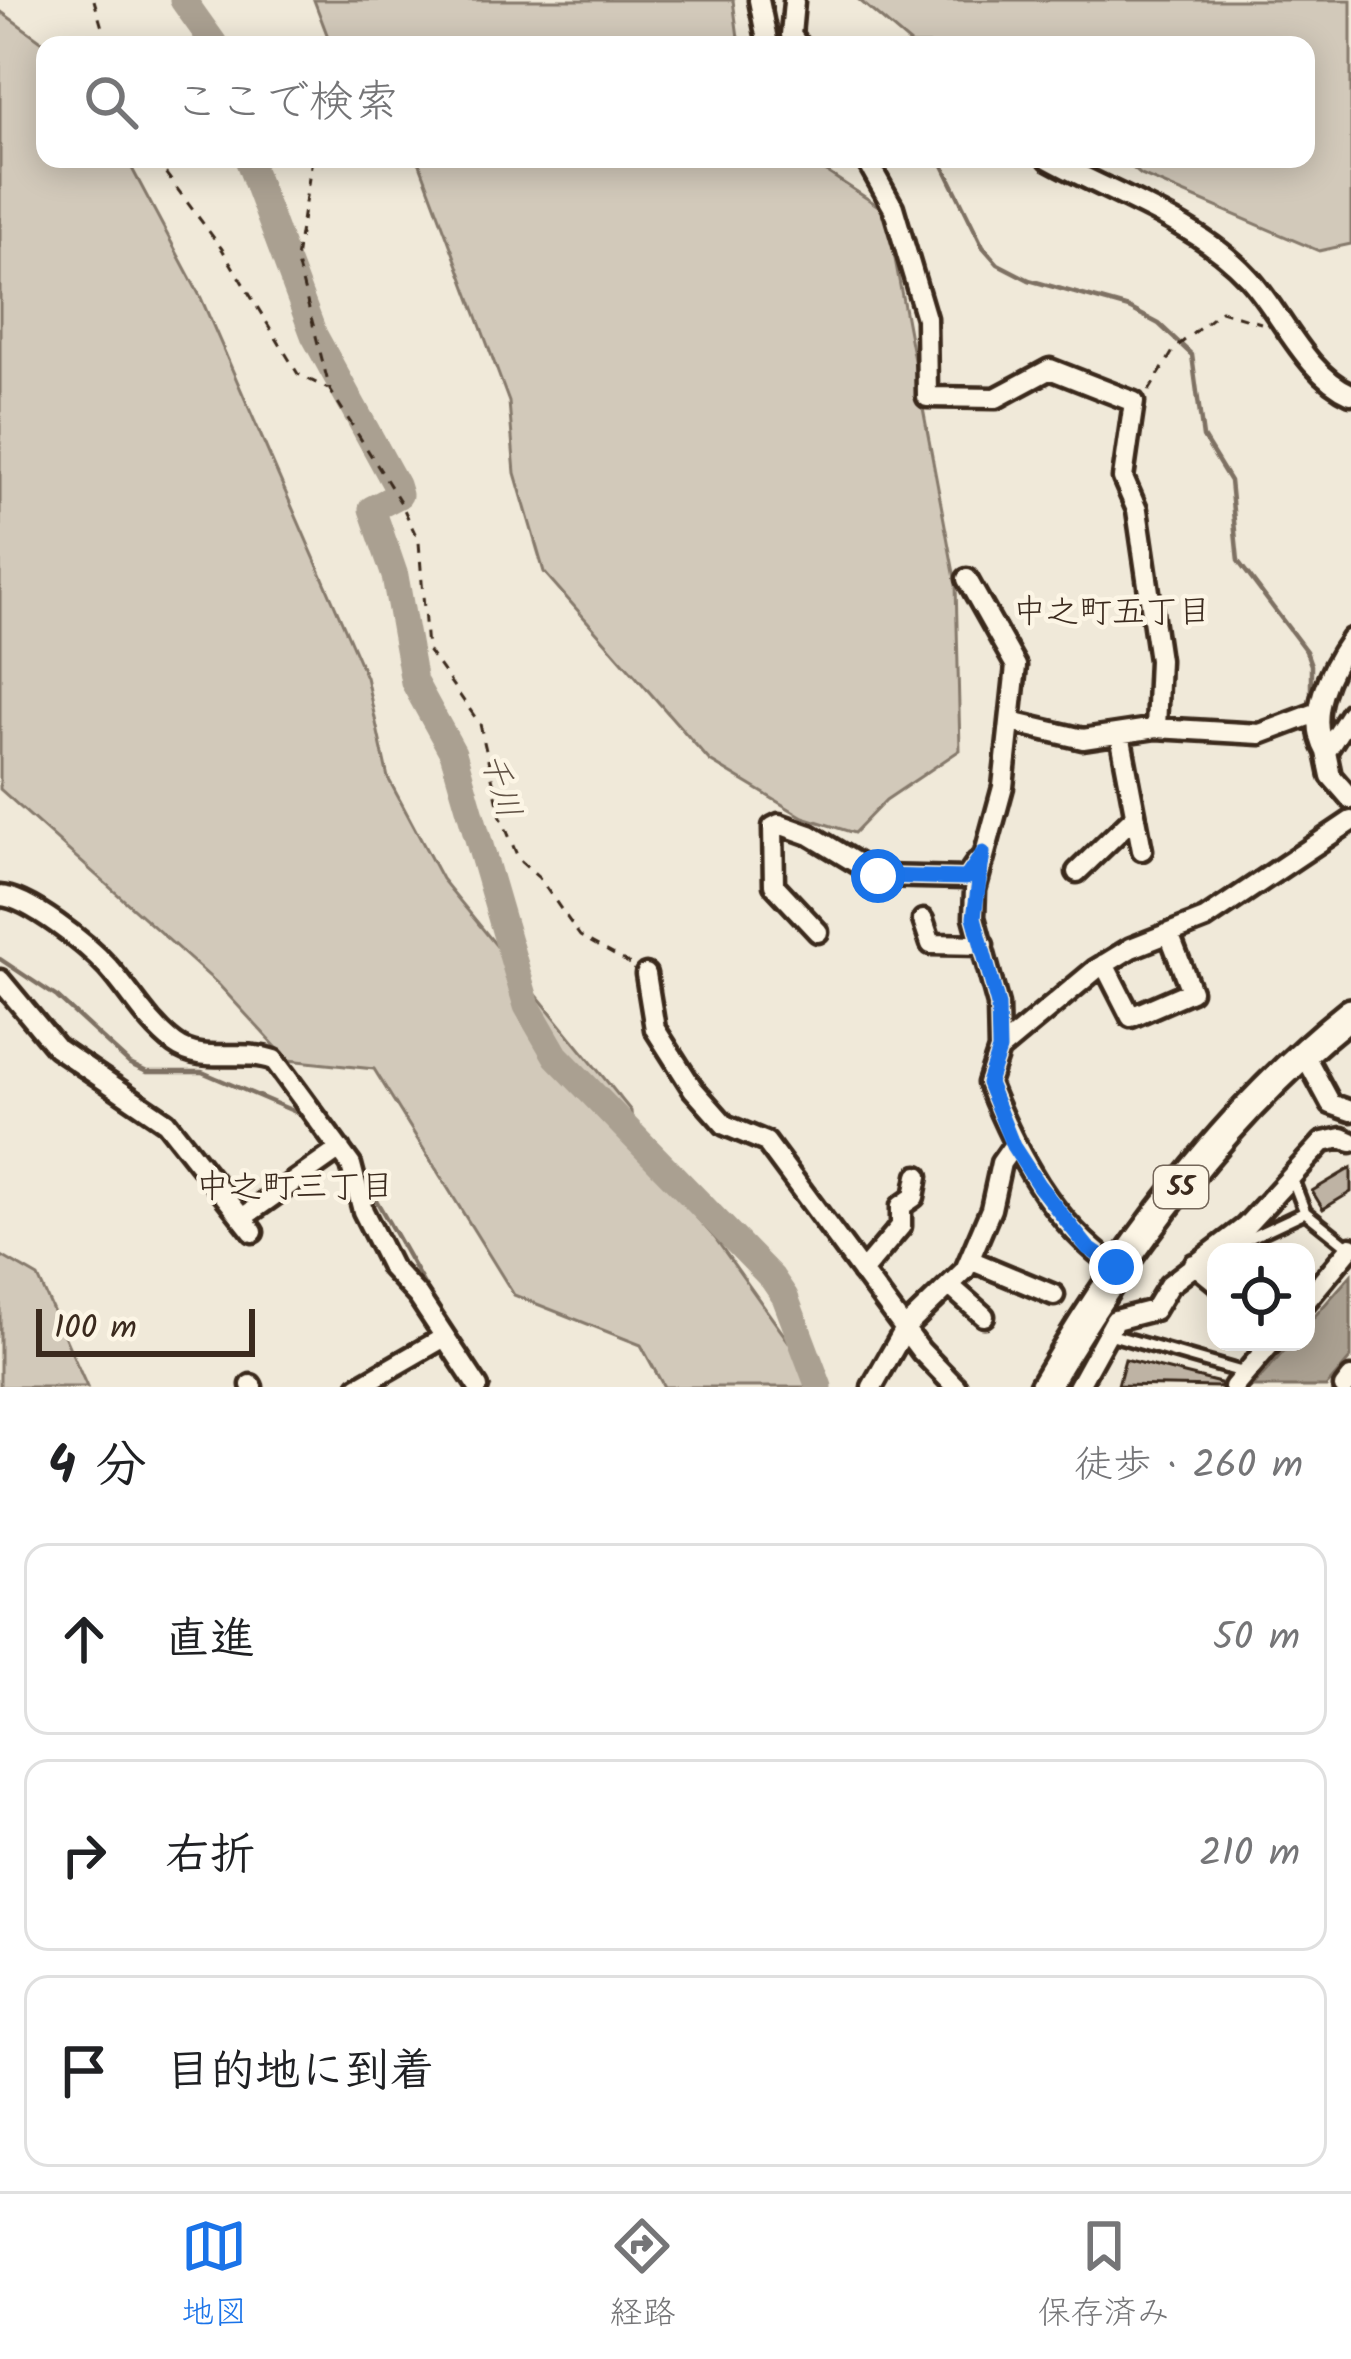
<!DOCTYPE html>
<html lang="ja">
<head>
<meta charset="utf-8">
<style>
	:root { --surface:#fff; --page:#f2f2f2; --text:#202124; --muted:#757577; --line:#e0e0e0; --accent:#1a73e8 }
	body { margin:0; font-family:Kalam,"Klee One",sans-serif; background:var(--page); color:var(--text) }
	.controls { position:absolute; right:36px; bottom:36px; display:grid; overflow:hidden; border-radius:24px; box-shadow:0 6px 30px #0003 }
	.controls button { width:108px; height:108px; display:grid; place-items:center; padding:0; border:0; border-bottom:3px solid var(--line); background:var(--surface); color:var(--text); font:60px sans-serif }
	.scale { position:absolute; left:36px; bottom:30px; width:219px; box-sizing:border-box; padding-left:12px; border:6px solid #3b2a1e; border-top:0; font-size:33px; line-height:42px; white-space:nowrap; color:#3b2a1e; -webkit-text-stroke:9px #fcf5e5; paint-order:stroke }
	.stop { position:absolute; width:36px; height:36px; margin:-27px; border:9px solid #1a73e8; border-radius:50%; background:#fff }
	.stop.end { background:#1a73e8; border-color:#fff; box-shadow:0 3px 12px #0008 }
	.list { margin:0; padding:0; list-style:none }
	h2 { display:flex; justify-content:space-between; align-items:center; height:156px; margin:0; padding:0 48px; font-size:51px }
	h2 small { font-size:39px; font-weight:400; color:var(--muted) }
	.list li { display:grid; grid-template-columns:78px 1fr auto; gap:36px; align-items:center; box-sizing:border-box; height:192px; margin:0 24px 24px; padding:0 24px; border:3px solid var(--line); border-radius:24px }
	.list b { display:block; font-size:45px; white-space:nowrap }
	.list em { font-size:39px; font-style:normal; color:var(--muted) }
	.icon { flex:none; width:66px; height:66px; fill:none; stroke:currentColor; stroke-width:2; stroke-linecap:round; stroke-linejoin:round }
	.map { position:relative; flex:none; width:1351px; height:1387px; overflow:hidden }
	.search { position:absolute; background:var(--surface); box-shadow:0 6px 30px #0003; left:36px; right:36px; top:36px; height:132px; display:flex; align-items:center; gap:30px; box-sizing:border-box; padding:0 42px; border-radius:24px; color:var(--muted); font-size:45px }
	.sheet { height:804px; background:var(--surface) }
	nav { display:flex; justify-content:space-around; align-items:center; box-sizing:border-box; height:168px; border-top:3px solid var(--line); background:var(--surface); font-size:33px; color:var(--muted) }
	nav a { display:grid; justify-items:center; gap:6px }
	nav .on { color:var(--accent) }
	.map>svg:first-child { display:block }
	.green { fill:#d2c9ba; stroke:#867a6c; stroke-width:3 }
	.water { fill:#aaa091; stroke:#7e7163; stroke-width:3 }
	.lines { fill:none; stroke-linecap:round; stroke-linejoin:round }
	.stream { stroke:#7e7163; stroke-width:4.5 }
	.river { stroke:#aaa091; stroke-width:27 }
	.building { fill:#beb3a4; stroke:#3b2a1e; stroke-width:3 }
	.service-casing { stroke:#3b2a1e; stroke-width:18 }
	.minor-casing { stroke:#3b2a1e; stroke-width:27 }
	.primary-casing { stroke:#3b2a1e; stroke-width:36 }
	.path { stroke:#3b2a1e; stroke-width:3; stroke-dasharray:9 9; stroke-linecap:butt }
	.service { stroke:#fcf5e5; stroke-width:9 }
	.minor { stroke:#fcf5e5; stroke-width:18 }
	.primary { stroke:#fcf5e5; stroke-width:27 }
	.route { stroke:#1a73e8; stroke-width:15 }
	.labels { text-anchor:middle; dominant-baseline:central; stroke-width:9; stroke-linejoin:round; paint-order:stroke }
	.shield { fill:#fcf5e5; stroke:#75675a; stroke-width:3 }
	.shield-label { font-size:27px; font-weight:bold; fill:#3b2a1e }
	.neighbourhood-label { font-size:33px; fill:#3b2a1e; stroke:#fcf5e5 }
	.water-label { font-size:33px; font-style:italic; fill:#625346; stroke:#fcf5e5 }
</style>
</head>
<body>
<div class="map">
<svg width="1351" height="1387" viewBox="0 0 1351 1387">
	<rect width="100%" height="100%" fill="#f0e9d9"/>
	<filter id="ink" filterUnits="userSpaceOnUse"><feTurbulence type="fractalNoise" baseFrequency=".00833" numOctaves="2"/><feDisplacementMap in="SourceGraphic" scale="24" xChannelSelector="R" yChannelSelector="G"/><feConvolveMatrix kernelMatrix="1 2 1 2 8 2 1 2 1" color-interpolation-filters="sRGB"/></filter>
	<g filter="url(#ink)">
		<path class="green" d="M 314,0 L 733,0 L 739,45 L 331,45 Z
			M 859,0 L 1351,0 L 1351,244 L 1319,251 L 1141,175 L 1122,159 L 1306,159 L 1306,45 L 912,45 Z
			M 0,11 L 47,45 L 45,159 L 127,159 L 201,298 L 366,677 L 388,778 L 442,879 L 631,1111 L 634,1147 L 715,1238 L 821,1387 L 664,1387 L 641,1345 L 514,1295 L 374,1069 L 288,1060 L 219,985 L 0,789 Z
			M 418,159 L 807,159 L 886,211 L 956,584 L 960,750 L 886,800 L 854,833 L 803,817 L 710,761 L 544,572 L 515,473 L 509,402 Z
			M 0,1255 L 38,1277 L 87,1387 L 0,1387 Z"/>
		<path class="water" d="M 1351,1275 L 1351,1358 L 1326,1387 L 1252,1387 L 1292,1342 L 1306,1342 L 1306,1326 Z"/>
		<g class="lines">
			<path class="stream" d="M 800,17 L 805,41
				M 940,159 L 983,247 L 998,264 L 1029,280 L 1129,308 L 1159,324 L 1192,355 L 1203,437 L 1230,481 L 1238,561 L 1306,651 L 1311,665 L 1311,709
				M 1311,732 L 1320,767
				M 1323,778 L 1351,815
				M 0,959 L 57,997 L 130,1064 L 147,1072 L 202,1072 L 305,1116
				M 363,1177 L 439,1311 L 490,1387"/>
			<path class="river" d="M 183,0 L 215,45
				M 248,159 L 314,335 L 396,485 L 399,495 L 372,509 L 395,576 L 414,682 L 453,753 L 527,1006 L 556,1056 L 772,1278 L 785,1297 L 819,1387"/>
		</g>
		<path class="building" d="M 1351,1168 L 1351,1192 L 1323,1209 L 1312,1191 Z
			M 1125,1359 L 1220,1383 L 1220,1387 L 1118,1385 Z"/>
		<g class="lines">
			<g class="service-casing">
				<path id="service" d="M 1292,1178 L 1305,1212
					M 1226,1249 L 1305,1212 L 1350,1248
					M 1109,1334 L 1245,1373"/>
			</g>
			<g class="minor-casing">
				<path id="minor" d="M 759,0 L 768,45
					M 794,2 L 791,35 L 798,45
					M 866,159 L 893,207 L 926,318 L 927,397 L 996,398 L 1050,369 L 1134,402 L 1123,478 L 1137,510 L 1159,660 L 1156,728
					M 1049,159 C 1114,195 1197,222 1248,277 C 1281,312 1305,374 1351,394
					M 967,579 L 1016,666 L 1003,787 L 975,890 L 974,917 L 998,1005 L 999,1050 L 988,1083 C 1016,1153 1052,1223 1116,1267
					M 1351,713 L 1326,752 L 1331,776 L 1351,799
					M 1011,722 L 1083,739 L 1156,728 L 1260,734 L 1316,713
					M 1120,734 L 1142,850
					M 1326,752 C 1306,716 1329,670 1351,639
					M 1077,872 L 1135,816
					M 0,896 C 28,897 88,945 108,967 C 130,991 147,1023 175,1044 C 203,1065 242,1048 274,1060 L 351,1165 L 363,1211 L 391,1267 L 418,1296 L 478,1387
					M 923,920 L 931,944 L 983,945
					M 818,932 L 774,885 L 773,827 L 779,824 L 810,835 L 878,876 L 966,878 L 977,862
					M 1104,964 L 1131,1017 L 1191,991 L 1170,936
					M 646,974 L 655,1029 L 693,1089 L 725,1125 L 766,1142 L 921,1351 L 956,1387
					M 0,980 L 56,1047 L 166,1122 L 253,1232
					M 999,1050 L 1095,970 L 1131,948 L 1205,919 L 1351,821
					M 1303,1052 L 1331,1104 L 1351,1111
					M 242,1218 L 340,1149
					M 970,1260 L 1054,1295
					M 1194,1264 L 1216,1282
					M 862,1272 L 901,1226 L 901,1206 L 914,1197 L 918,1176
					M 950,1286 L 984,1316
					M 1306,1301 L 1351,1247
					M 251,1385 L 252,1387
					M 358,1387 L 443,1338
					M 872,1387 L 906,1327 L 965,1270 L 991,1209 L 1001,1163 L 1013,1146
					M 1078,1387 L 1115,1320 L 1154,1310 L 1169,1285 L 1245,1227 L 1323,1142 L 1342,1138 L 1351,1142
					M 1234,1387 L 1272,1342
					M 1344,1387 L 1351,1378"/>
			</g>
			<g class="primary-casing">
				<path id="primary" d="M 1044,1387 C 1126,1248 1224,1114 1351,1013"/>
			</g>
			<path class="path" d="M 94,0 L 107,45
				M 155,159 L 222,249 L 298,374 L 328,389
				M 312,159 L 296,259 L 330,390 L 401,503 L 419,542 L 427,649 L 480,724 L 501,817 L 519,860 L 539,878 L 580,936 L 634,966
				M 1149,391 L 1175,348 L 1221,311 L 1261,323"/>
			<use href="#service" class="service"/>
			<use href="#minor" class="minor"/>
			<use href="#primary" class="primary"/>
		</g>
	</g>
	<g class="lines" filter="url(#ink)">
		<path class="route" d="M 878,876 L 966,878 L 983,853 L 974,917 L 998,1005 L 999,1050 L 988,1083 L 1013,1146 L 1039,1186 L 1088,1248 L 1116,1267"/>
	</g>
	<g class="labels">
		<rect class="shield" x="1154" y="1166" width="54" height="42" rx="9"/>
		<g class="shield-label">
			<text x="1181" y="1187">55</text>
		</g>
		<g class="neighbourhood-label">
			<text x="1112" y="613">中之町五丁目</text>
			<text x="295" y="1188">中之町三丁目</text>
		</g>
		<g class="water-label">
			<text transform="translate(499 786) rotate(73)">千川</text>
		</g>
	</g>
</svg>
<div class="controls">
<button><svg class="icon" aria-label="locate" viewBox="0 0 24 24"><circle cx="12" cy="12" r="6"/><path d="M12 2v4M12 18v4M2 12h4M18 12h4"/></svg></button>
</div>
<div class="scale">100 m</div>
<div class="stop" style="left:878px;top:876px"></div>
<div class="stop end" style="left:1116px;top:1267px"></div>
<div class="search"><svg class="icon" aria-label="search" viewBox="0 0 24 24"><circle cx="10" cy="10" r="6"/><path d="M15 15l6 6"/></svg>ここで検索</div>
</div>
<section class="sheet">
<h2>4 分<small>徒歩 · 260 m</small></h2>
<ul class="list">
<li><svg class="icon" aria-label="ahead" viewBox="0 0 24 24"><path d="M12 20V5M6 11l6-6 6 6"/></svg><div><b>直進</b></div><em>50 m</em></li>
<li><svg class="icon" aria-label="right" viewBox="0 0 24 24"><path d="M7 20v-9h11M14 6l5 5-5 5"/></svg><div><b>右折</b></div><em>210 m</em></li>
<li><svg class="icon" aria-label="arrive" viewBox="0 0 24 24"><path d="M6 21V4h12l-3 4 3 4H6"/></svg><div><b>目的地に到着</b></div></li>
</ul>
</section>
<nav>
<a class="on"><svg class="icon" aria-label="map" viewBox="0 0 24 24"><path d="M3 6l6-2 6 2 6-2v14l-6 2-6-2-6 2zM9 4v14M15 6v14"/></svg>地図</a>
<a><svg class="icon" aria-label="directions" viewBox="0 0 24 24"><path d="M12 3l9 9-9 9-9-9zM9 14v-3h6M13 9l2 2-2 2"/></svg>経路</a>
<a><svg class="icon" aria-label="saved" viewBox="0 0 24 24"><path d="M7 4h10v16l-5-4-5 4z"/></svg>保存済み</a>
</nav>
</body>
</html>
